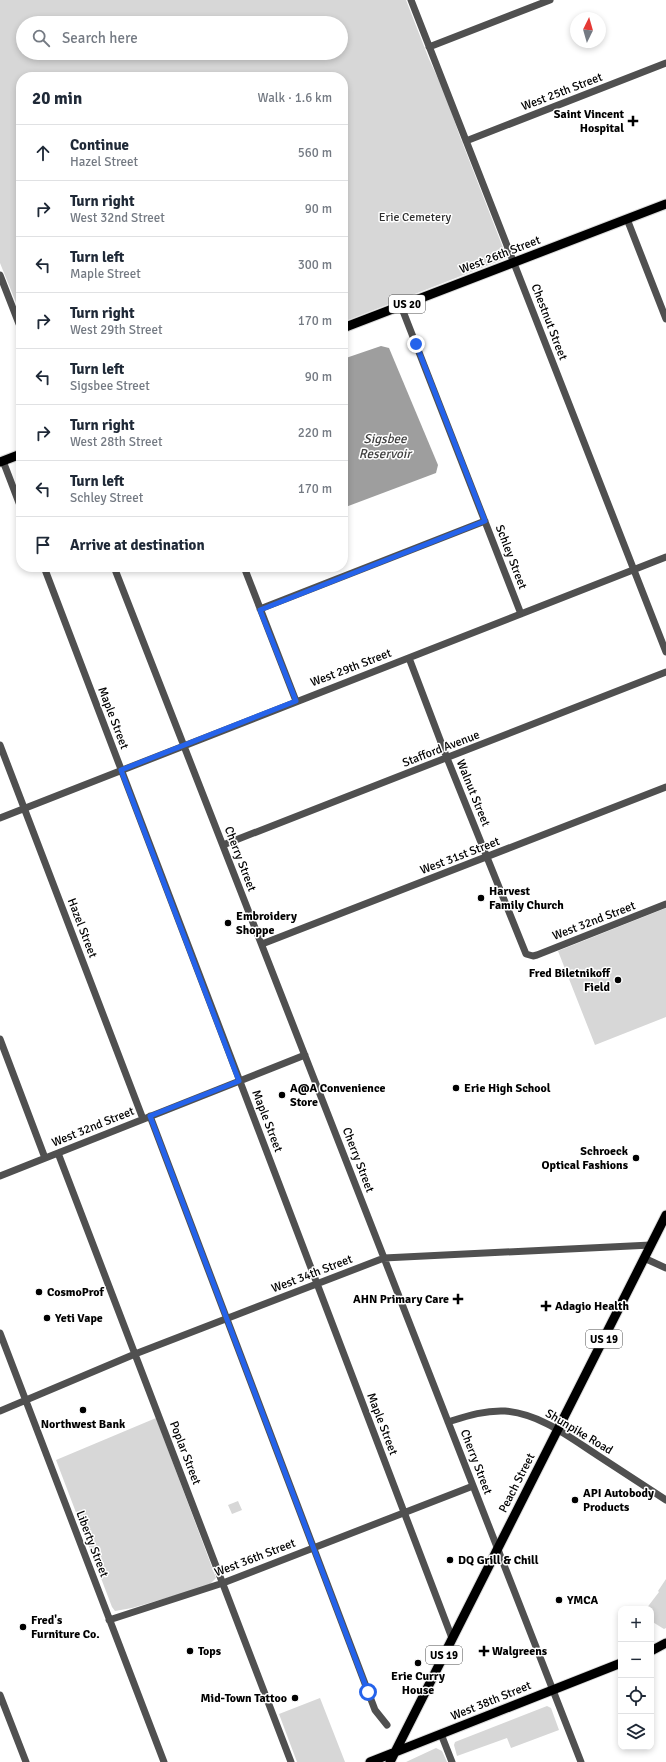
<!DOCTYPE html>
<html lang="en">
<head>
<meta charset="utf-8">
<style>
	:root { --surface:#fff; --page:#f6f6f7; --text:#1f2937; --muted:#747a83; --line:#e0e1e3 }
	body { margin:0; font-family:Signika,sans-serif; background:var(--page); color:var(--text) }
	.controls { position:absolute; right:12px; bottom:12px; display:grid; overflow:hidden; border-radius:8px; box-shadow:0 2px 6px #0003 }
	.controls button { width:36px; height:36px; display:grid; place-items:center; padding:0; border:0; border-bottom:1px solid var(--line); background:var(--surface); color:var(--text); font:20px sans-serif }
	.compass { position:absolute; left:570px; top:12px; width:36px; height:36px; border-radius:50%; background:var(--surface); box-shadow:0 2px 6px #0003; rotate:5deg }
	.stop { position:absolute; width:12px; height:12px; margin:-9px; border:3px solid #2563eb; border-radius:50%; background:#fff }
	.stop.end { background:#2563eb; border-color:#fff; box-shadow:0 1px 4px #0008 }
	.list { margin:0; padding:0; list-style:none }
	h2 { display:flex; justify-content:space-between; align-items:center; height:52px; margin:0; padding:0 16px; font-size:17px }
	h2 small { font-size:13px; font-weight:400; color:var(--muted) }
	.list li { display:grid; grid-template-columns:26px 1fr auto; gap:12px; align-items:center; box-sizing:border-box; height:56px; padding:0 16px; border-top:1px solid var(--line) }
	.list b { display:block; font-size:15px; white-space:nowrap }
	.list p { margin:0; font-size:13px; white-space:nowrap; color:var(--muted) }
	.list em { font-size:13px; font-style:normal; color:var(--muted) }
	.icon { flex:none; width:22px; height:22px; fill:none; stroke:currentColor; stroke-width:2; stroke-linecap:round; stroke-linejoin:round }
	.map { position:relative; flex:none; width:666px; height:1762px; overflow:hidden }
	.search { position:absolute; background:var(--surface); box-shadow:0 2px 6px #0003; left:16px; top:16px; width:332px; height:44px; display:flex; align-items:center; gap:10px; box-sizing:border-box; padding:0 14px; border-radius:22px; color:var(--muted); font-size:15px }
	.panel { position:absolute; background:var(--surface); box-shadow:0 2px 6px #0003; left:16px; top:72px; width:332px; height:500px; border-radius:16px }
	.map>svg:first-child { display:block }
	.green { fill:#d7d7d7; fill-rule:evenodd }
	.water { fill:#9e9e9e }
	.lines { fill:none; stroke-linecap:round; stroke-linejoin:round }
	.major-casing { stroke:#dbdbdb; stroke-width:11 }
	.minor { stroke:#505050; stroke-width:7 }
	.major { stroke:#000; stroke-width:9 }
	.route { stroke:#2563eb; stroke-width:5 }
	.poi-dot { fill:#000; stroke:#fff; stroke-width:1.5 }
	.labels { text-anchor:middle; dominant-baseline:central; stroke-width:3; stroke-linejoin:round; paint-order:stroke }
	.shield { fill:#fff; stroke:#4c4c4c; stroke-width:1 }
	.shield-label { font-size:11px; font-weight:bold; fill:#000 }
	.street-label { font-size:12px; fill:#000; stroke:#fff }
	.poi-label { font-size:12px; font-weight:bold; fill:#000; stroke:#fff; text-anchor:start }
	.park-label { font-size:12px; fill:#2e2e2e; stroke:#fff }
	.water-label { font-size:13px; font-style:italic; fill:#3f3f3f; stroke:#fff }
</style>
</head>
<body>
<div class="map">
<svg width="666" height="1762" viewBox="0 0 666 1762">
	<rect width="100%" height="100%" fill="#fff"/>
	<path class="green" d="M 0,0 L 406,0 L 429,59 L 445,94 L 459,134 L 507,258 L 343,322 L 343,77 L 21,77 L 21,315 L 0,263 ZM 23,23 L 341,23 L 341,53 L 23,53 Z
		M 666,908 L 666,1017 L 595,1045 L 558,951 Z
		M 156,1418 L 216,1578 L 210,1584 L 187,1592 L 132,1608 L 115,1611 L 112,1607 L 56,1460 Z
		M 238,1501 L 242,1510 L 232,1514 L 228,1505 Z
		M 666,1579 L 666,1628 L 664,1629 L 651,1621 L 651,1609 L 646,1609 L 659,1592 L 658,1591 Z
		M 320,1698 L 345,1762 L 297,1762 L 279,1714 Z
		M 547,1706 L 551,1708 L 559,1730 L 511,1748 L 507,1738 L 457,1756 L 454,1745 L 455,1742 Z
		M 436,1748 L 442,1751 L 447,1762 L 406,1762 Z"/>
	<path class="water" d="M 381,346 L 389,348 L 438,465 L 436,473 L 343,508 L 343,359 Z"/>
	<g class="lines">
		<g class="major-casing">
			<path id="major" d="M 343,328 L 666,204
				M 0,462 L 21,454
				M 651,1651 L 666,1643
				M 370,1762 L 621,1663
				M 390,1762 L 666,1215"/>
		</g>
		<path class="minor" d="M 411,0 L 666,652
			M 429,47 L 550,0
			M 466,141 L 666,63
			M 627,219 L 666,319
			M 0,275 L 21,329
			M 401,306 L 521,614
			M 3,461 L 21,508
			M 44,567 L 452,1638
			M 114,567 L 581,1762
			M 244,567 L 296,701
			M 260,609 L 485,521
			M 409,658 L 447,758 L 526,954 L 533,956 L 537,955 L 666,904
			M 0,745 L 143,1119
			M 0,818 L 666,557
			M 223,845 L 666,672
			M 262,944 L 666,787
			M 0,1039 L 45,1158
			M 150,1116 L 375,1710 L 387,1725
			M 58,1153 L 291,1762
			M 0,1176 L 305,1055
			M 644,1258 L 666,1268
			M 0,1333 L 164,1762
			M 0,1411 L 135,1354 L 384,1258 L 651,1245
			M 448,1422 C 467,1416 485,1410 505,1411 C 540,1414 568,1436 597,1455 C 620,1470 643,1485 666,1500
			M 109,1620 L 223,1583 L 473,1486
			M 0,1695 L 26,1762
			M 441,1734 L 452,1762"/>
		<use href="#major" class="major"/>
	</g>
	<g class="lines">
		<path class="route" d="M 368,1692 L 150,1116 L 239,1081 L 121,770 L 296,701 L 260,610 L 485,521 L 416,344"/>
	</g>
	<g class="poi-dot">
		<path d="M631 115h4v4h4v4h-4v4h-4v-4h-4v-4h4z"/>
		<circle cx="481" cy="898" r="4"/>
		<circle cx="228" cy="923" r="4"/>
		<circle cx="618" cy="980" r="4"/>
		<circle cx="456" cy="1088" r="4"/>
		<circle cx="282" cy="1095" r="4"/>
		<circle cx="636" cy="1158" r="4"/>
		<circle cx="39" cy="1292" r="4"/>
		<path d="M456 1293h4v4h4v4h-4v4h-4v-4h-4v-4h4z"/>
		<path d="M544 1300h4v4h4v4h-4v4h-4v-4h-4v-4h4z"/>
		<circle cx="47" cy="1318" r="4"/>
		<circle cx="83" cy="1410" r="4"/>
		<circle cx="575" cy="1500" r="4"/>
		<circle cx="450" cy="1560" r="4"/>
		<circle cx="559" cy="1600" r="4"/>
		<circle cx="23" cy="1627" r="4"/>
		<circle cx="190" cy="1651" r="4"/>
		<path d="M482 1645h4v4h4v4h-4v4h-4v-4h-4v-4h4z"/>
		<circle cx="418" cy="1663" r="4"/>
		<circle cx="295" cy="1698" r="4"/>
	</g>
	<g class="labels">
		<g class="shield">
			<rect x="389" y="295" width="36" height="18" rx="3"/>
			<rect x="586" y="1330" width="36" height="18" rx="3"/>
			<rect x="426" y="1646" width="36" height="18" rx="3"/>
		</g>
		<g class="shield-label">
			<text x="407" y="304">US 20</text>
			<text x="604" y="1339">US 19</text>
			<text x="444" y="1655">US 19</text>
		</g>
		<g class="street-label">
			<text transform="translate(562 92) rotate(-21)">West 25th Street</text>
			<text transform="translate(500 255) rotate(-21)">West 26th Street</text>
			<text transform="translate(549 322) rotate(69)">Chestnut Street</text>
			<text transform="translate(511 557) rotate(69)">Schley Street</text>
			<text transform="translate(351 668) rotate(-21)">West 29th Street</text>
			<text transform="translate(113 718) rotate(69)">Maple Street</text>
			<text transform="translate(441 749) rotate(-21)">Stafford Avenue</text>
			<text transform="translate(473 793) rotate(68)">Walnut Street</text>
			<text transform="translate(460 856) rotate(-21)">West 31st Street</text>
			<text transform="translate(240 859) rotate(69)">Cherry Street</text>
			<text transform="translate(594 921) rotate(-21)">West 32nd Street</text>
			<text transform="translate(82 928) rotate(69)">Hazel Street</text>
			<text transform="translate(267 1121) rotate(69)">Maple Street</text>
			<text transform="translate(93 1127) rotate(-22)">West 32nd Street</text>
			<text transform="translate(358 1160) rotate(69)">Cherry Street</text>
			<text transform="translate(312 1274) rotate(-21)">West 34th Street</text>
			<text transform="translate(382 1424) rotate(69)">Maple Street</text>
			<text transform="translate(579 1432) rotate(31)">Shunpike Road</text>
			<text transform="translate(185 1453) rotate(69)">Poplar Street</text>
			<text transform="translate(476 1462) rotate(69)">Cherry Street</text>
			<text transform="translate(517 1483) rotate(-63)">Peach Street</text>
			<text transform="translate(92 1544) rotate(69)">Liberty Street</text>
			<text transform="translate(255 1558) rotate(-21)">West 36th Street</text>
			<text transform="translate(491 1701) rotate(-22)">West 38th Street</text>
		</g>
		<g class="poi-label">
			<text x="624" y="114" text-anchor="end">Saint Vincent<tspan x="624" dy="14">Hospital</tspan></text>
			<text x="489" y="891">Harvest<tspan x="489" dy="14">Family Church</tspan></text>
			<text x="236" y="916">Embroidery<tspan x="236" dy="14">Shoppe</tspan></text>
			<text x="610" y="973" text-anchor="end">Fred Biletnikoff<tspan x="610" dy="14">Field</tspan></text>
			<text x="290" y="1088">A@A Convenience<tspan x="290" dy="14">Store</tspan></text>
			<text x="464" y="1088">Erie High School</text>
			<text x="628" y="1151" text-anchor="end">Schroeck<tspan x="628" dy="14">Optical Fashions</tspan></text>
			<text x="47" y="1292">CosmoProf</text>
			<text x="449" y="1299" text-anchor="end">AHN Primary Care</text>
			<text x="555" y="1306">Adagio Health</text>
			<text x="55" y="1318">Yeti Vape</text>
			<text x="83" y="1424" text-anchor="middle">Northwest Bank</text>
			<text x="583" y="1493">API Autobody<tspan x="583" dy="14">Products</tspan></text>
			<text x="458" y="1560">DQ Grill &amp; Chill</text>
			<text x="567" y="1600">YMCA</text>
			<text x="31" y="1620">Fred's<tspan x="31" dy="14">Furniture Co.</tspan></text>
			<text x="198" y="1651">Tops</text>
			<text x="492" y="1651">Walgreens</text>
			<text x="418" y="1676" text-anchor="middle">Erie Curry<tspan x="418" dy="14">House</tspan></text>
			<text x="287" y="1698" text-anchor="end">Mid-Town Tattoo</text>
		</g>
		<g class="park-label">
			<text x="415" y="217">Erie Cemetery</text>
		</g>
		<g class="water-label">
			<text x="385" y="439">Sigsbee<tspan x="385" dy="15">Reservoir</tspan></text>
		</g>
	</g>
</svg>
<div class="controls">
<button>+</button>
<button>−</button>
<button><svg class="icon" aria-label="locate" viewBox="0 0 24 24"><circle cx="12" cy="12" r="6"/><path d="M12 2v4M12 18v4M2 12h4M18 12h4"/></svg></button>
<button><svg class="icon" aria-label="layers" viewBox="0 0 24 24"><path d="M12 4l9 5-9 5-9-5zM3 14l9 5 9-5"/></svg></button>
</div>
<svg class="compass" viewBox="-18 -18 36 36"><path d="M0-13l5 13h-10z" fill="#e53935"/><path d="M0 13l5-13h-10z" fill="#747a83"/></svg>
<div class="stop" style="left:368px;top:1692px"></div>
<div class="stop end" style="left:416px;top:344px"></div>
<div class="search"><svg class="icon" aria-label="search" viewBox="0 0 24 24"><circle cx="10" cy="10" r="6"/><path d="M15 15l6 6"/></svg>Search here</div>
<section class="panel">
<h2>20 min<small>Walk · 1.6 km</small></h2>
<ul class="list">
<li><svg class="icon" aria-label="ahead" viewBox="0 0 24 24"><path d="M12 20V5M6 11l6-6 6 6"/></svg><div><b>Continue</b><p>Hazel Street</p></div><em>560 m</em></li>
<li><svg class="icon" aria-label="right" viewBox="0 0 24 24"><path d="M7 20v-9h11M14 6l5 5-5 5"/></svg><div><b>Turn right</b><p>West 32nd Street</p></div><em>90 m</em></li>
<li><svg class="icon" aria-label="left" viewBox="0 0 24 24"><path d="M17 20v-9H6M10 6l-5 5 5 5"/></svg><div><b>Turn left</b><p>Maple Street</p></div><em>300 m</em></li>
<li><svg class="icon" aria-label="right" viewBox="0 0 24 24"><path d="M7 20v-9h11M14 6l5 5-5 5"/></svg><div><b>Turn right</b><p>West 29th Street</p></div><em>170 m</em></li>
<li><svg class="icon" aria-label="left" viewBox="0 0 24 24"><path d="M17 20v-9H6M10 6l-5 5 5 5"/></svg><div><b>Turn left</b><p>Sigsbee Street</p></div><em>90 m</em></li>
<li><svg class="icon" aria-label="right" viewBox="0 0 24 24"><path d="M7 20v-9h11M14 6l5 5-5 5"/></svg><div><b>Turn right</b><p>West 28th Street</p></div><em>220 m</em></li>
<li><svg class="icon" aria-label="left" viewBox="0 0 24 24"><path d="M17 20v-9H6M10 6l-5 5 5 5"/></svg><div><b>Turn left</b><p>Schley Street</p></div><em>170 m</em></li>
<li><svg class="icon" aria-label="arrive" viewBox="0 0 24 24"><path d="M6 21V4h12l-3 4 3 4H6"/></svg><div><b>Arrive at destination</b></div></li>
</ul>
</section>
</div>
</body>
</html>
